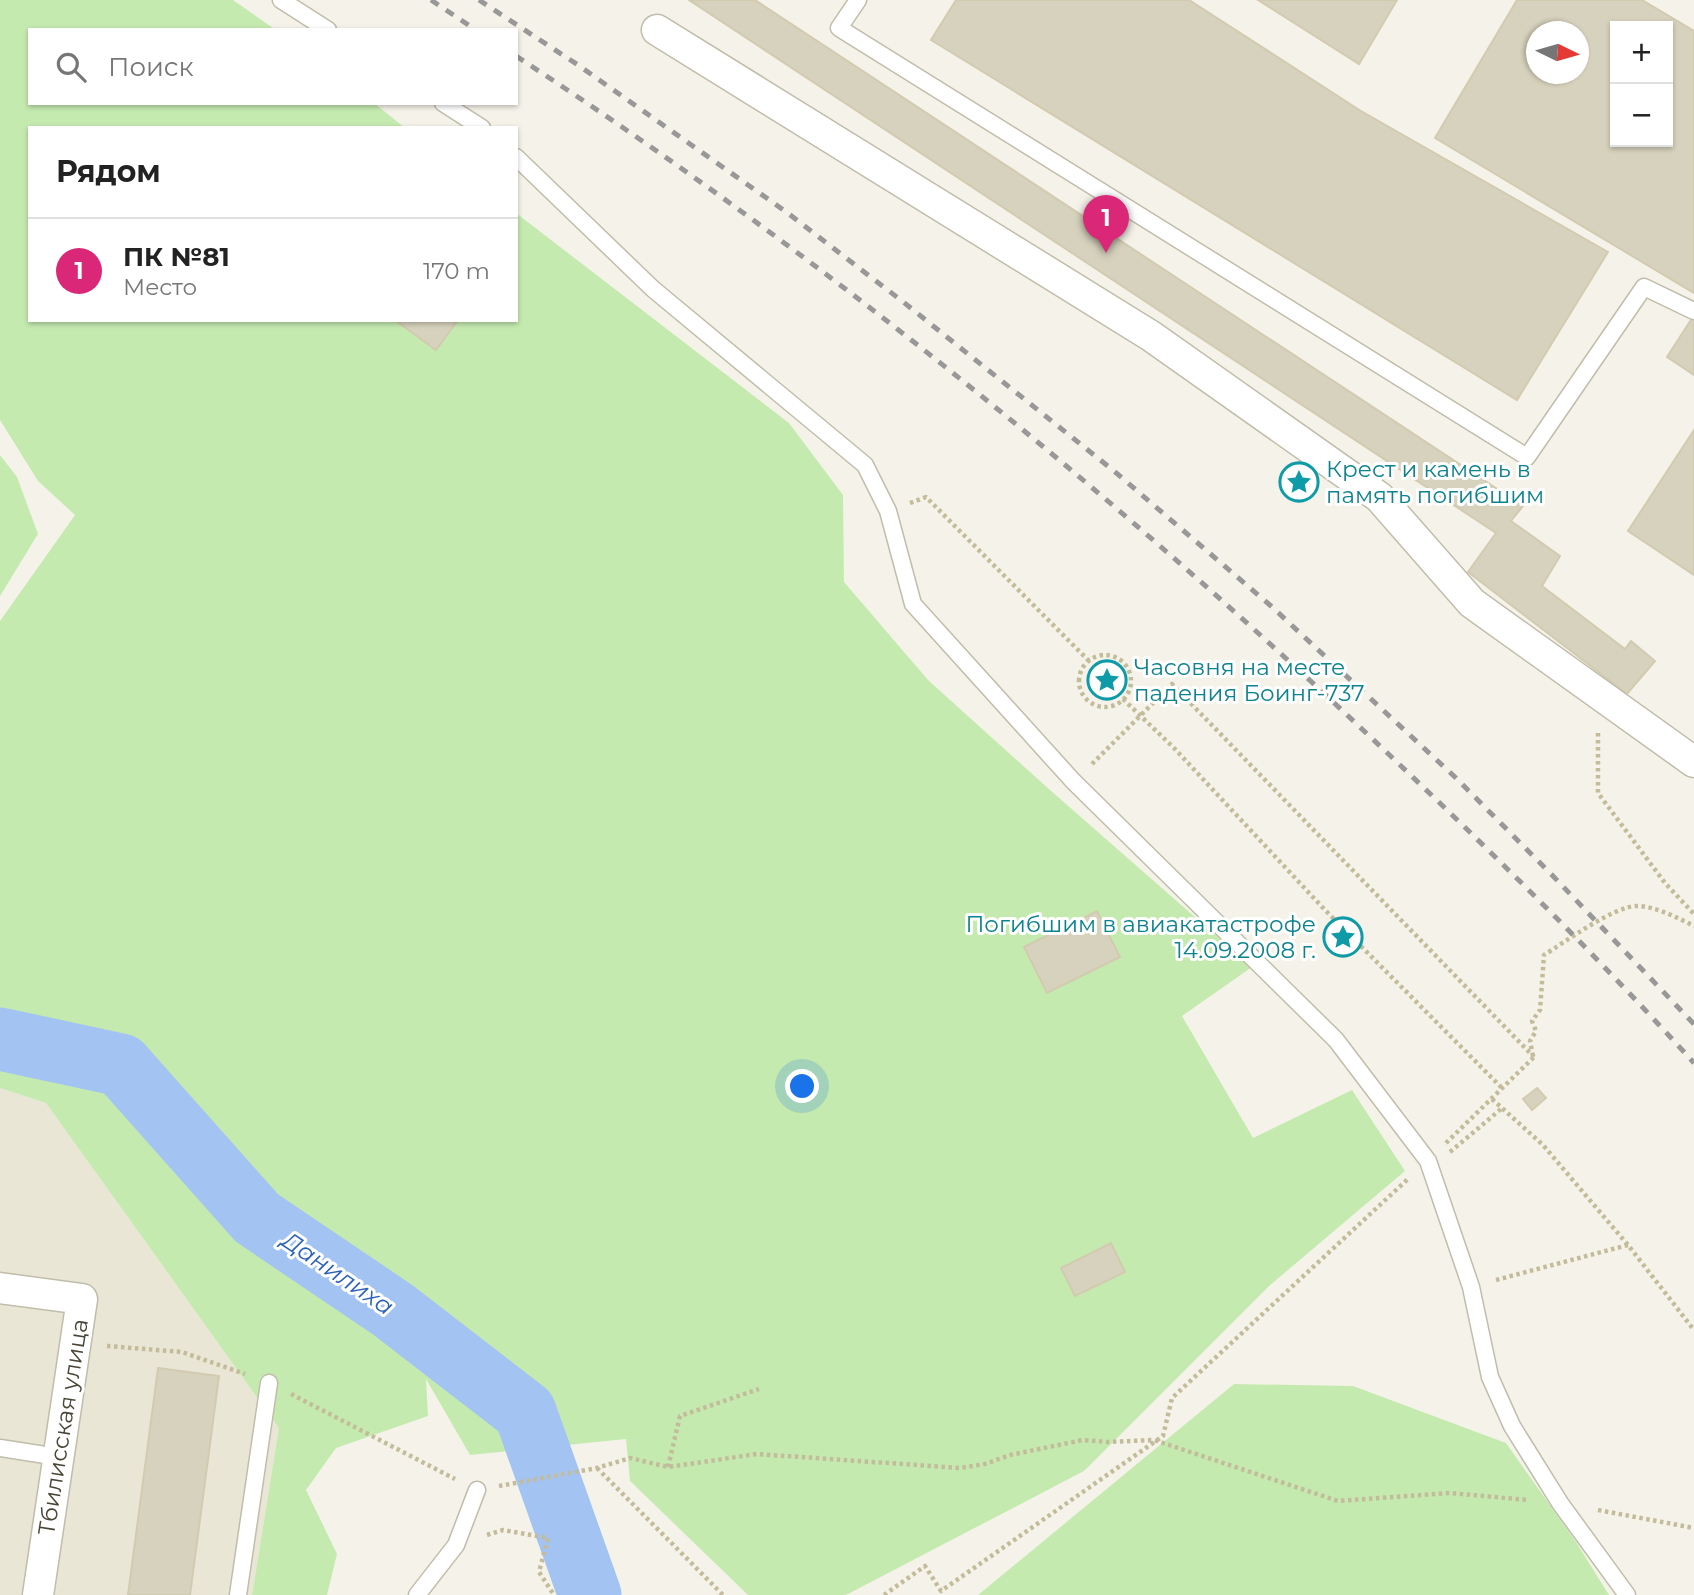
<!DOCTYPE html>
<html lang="ru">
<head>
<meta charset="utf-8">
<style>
	:root { --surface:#fff; --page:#f6f6f6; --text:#222; --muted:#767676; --line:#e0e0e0; --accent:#db2777 }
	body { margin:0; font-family:Montserrat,sans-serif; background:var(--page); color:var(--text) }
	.controls { position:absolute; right:21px; top:21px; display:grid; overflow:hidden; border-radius:0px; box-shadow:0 2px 5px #0004 }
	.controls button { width:63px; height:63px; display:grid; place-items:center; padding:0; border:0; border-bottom:2px solid var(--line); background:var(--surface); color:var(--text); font:35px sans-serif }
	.compass { position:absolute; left:1526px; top:21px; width:63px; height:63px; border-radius:50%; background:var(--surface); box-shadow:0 2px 5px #0004; rotate:95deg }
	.you { position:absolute; left:803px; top:1087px; width:24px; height:24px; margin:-18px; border:5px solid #fff; border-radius:50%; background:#1a73e8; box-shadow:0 0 0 10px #1a73e833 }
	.badge { display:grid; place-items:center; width:46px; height:46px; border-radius:50%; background:var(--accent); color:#fff; font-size:23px; font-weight:700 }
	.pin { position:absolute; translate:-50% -58px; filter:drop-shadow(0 2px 4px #0008) }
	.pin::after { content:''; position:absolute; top:37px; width:24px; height:21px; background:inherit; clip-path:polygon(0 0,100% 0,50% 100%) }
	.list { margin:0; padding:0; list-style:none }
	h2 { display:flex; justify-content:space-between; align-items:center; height:91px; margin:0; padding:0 28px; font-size:30px }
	h2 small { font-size:23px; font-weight:400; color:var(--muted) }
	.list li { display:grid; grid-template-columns:46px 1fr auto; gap:21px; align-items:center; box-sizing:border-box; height:105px; padding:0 28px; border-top:2px solid var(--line) }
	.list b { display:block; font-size:26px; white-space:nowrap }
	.list p { margin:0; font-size:23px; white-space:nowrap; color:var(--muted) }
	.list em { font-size:23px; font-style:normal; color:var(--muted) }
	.icon { flex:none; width:38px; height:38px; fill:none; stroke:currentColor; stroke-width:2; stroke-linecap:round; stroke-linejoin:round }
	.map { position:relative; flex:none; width:1694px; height:1595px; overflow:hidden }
	.search { position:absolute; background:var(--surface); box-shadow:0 2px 5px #0004; left:28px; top:28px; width:490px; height:77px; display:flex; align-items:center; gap:18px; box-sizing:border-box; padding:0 24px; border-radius:0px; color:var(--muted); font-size:26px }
	.panel { position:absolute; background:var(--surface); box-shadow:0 2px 5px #0004; left:28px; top:126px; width:490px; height:196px; border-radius:0px }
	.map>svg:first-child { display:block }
	.residential { fill:#e9e6d6 }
	.green { fill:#c5eab0 }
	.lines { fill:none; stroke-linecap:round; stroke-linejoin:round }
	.river { stroke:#a3c3f3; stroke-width:63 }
	.building { fill:#d7d2bd; stroke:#d2cbb0; stroke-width:2; fill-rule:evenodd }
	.lane-casing { stroke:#c1bdab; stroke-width:19 }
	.street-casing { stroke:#c1bdab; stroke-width:33 }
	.path { stroke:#c3bc9b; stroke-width:4.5; stroke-dasharray:3.5 3.5; stroke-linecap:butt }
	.lane { stroke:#fff; stroke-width:16 }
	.street { stroke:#fff; stroke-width:30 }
	.rail { stroke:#989898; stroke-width:5; stroke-dasharray:9 9; stroke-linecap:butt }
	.labels { text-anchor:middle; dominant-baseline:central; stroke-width:6; stroke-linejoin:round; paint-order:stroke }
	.culture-label { font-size:23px; fill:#0d838f; stroke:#fff; text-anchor:start }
	.street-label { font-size:23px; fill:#494537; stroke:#fff }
	.water-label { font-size:24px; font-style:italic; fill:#2b62b9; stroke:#fff }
</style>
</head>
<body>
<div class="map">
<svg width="1694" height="1595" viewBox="0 0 1694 1595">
	<rect width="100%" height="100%" fill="#f5f3e9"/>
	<path class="residential" d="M 0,1088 L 46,1103 L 279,1428 L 252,1595 L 0,1595 Z"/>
	<path class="green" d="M 0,0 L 233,0 L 276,30 L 30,30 L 30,103 L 374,103 L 405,128 L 30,128 L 30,320 L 516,320 L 516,213 L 789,423 L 843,495 L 844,582 L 928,680 L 1050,790 L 1252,967 L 1182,1016 L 1253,1138 L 1352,1090 L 1405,1171 L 1269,1286 L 1084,1471 L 846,1595 L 748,1595 L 630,1481 L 626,1439 L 470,1455 L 426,1379 L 428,1416 L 336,1448 L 306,1490 L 337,1554 L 327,1595 L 252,1595 L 279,1428 L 46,1103 L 0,1088 L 0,621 L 75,515 L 38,481 L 0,420 Z
		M 0,455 L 17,477 L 38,534 L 0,596 Z
		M 1234,1384 L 1353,1386 L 1506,1443 L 1576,1542 L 1609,1595 L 978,1595 Z"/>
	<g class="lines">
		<path class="river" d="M 0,1039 L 121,1065 L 257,1218 L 393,1310 L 525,1412 L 590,1595"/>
	</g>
	<path class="building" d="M 689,0 L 755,0 L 1523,506 L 1511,521 L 1560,556 L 1542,586 L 1625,649 L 1631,641 L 1655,661 L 1627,694 L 1468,572 L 1496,533 Z
		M 956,0 L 1189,0 L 1361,111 L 1608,252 L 1517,400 L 931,40 Z
		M 1258,0 L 1397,0 L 1359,64 Z
		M 1517,0 L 1642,0 L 1694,31 L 1694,293 L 1435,138 ZM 1615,26 L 1668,26 L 1668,142 L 1615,142 ZM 1536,32 L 1578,32 L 1578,74 L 1536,74 Z
		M 1694,315 L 1694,375 L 1667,357 Z
		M 395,320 L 458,320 L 436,350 Z
		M 1694,430 L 1694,575 L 1628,531 Z
		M 1097,911 L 1120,957 L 1047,993 L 1024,947 Z
		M 1537,1088 L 1546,1098 L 1532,1110 L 1523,1099 Z
		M 1111,1243 L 1125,1272 L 1075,1296 L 1061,1268 Z
		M 158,1368 L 219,1376 L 190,1595 L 128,1595 Z"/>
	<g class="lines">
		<g class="lane-casing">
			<path id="lane" d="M 281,0 L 328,30
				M 858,0 L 839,28 L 1527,457 L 1644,287 L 1694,311
				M 443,103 L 482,128
				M 516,157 L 653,289 L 865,465 L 888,511 L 913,604 L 1073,781 L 1336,1040 L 1428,1161 L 1471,1287 L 1490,1377 L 1512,1426 L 1560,1503 L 1627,1595
				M 0,1448 L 58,1457
				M 238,1595 L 269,1383
				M 417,1595 L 456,1545 L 477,1490"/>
		</g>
		<g class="street-casing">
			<path id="street" d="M 657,30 L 1151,336 L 1379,497 L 1472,603 L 1694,762
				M 0,1288 L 82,1299 L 38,1595"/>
		</g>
		<path class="path" d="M 910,503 L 926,497 L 1089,661
			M1079 681a26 26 0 1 1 52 0a26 26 0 1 1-52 0Z
			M 1123,699 L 1174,748 L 1325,910 L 1502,1088
			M 1598,733 L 1598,793 L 1665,883 L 1694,914
			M 1092,764 L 1172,684 L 1534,1057
			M 1533,1056 L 1530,1041 L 1536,1031 L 1532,1021 L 1540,1010 L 1544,955 C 1565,942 1614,906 1637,906 C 1655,906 1678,918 1694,926
			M 1492,1099 L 1543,1145 L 1628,1245 L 1694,1330
			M 1446,1143 L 1534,1057
			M 1450,1152 L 1501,1109
			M 1496,1280 L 1628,1245
			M 107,1346 L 182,1352 L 245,1374
			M 291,1394 L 455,1479
			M 668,1467 L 680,1416 L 759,1389
			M 597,1468 L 723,1595
			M 499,1486 L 597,1468 L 630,1458 L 668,1467 L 757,1454 L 960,1468 L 985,1464 L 1010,1455 L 1083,1440 L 1107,1442 L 1154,1440 L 1338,1501 L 1450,1493 L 1528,1500
			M 1598,1510 L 1694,1528
			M 487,1535 L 503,1530 L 548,1538 L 539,1572 L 554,1595
			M 884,1595 L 925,1566 L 941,1591 L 1163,1436 L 1172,1398 L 1409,1178"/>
		<use href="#lane" class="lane"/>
		<use href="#street" class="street"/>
		<path class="rail" d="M 431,0 L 476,30
			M 479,0 L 578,65 L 785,211 L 902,301 L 1114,471 L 1271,606 L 1456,778 L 1553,876 L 1694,1024
			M 516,56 C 806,245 1077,464 1330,699 C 1455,816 1579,936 1694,1063"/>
	</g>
	<defs>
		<g id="sight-ring" transform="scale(2.0125)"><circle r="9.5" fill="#fff" stroke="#0f9aa8" stroke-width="1.5"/><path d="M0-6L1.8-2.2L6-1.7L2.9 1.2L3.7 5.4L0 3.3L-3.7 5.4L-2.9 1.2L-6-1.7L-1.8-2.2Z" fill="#0f9aa8"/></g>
	</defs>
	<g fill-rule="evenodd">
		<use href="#sight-ring" x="1299" y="482"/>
		<use href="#sight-ring" x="1107" y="680"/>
		<use href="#sight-ring" x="1343" y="937"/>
	</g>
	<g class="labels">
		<g class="culture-label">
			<text x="1326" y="469">Крест и камень в<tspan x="1326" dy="26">память погибшим</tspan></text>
			<text x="1134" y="667">Часовня на месте<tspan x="1134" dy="26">падения Боинг-737</tspan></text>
			<text x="1316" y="924" text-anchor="end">Погибшим в авиакатастрофе<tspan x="1316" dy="26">14.09.2008 г.</tspan></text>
		</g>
		<g class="street-label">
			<text transform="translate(63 1427) rotate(-81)">Тбилисская улица</text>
		</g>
		<g class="water-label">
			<text transform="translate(338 1273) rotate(34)">Данилиха</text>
		</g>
	</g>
</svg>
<div class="controls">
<button>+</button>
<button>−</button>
</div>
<svg class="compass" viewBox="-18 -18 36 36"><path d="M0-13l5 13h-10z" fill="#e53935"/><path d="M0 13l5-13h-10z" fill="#767676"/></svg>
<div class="you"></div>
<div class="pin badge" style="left:1106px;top:253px">1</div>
<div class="search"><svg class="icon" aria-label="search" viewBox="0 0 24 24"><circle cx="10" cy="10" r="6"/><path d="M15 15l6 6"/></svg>Поиск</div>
<section class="panel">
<h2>Рядом<small></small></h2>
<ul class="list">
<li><span class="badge">1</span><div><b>ПК №81</b><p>Место</p></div><em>170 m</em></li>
</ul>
</section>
</div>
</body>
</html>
